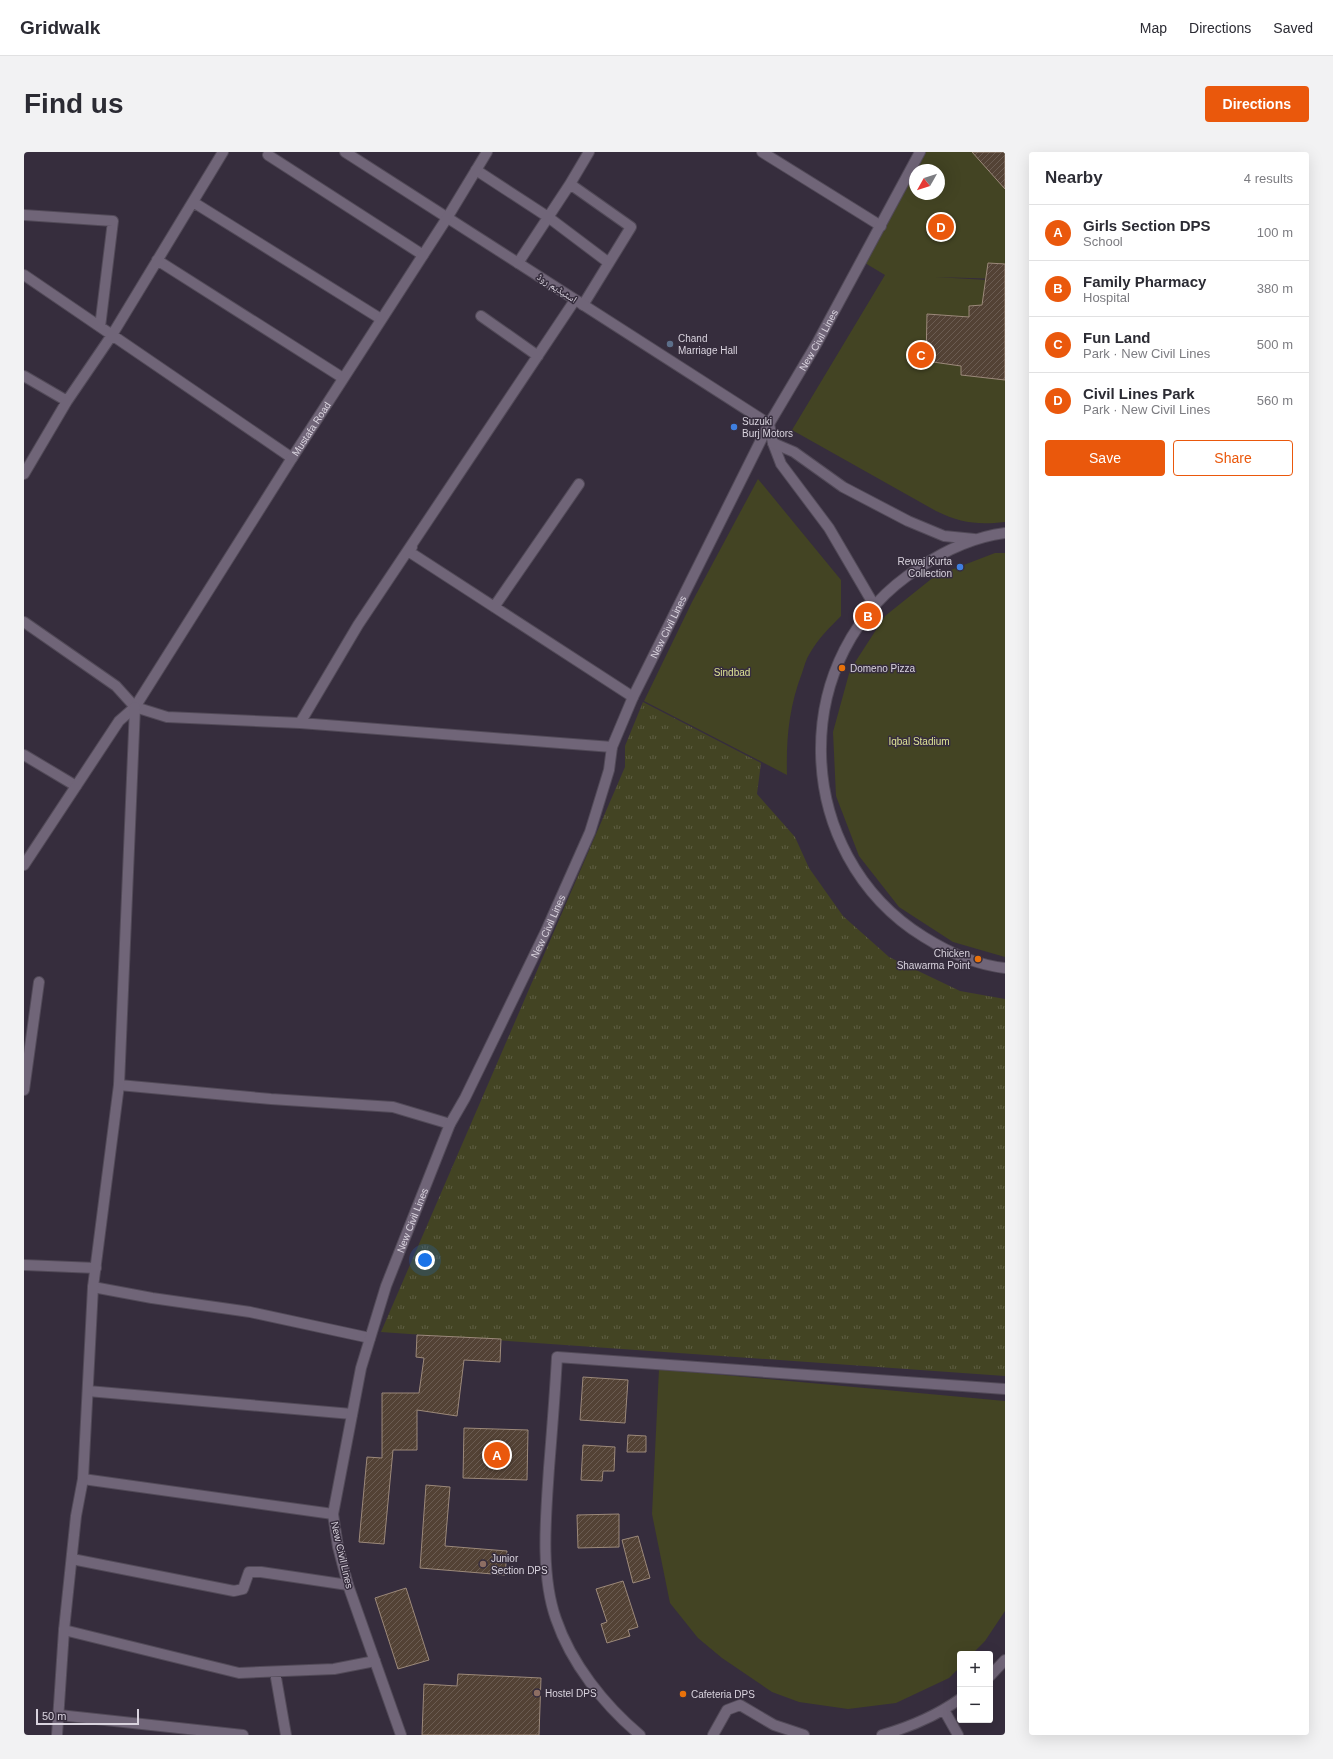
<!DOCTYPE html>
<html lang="en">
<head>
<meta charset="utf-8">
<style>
	:root { --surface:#fff; --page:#f2f2f3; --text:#2b2b33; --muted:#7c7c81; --line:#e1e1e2; --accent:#ea580c }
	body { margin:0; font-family:Arial,"Noto Naskh Arabic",sans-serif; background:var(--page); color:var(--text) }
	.controls { position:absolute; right:12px; bottom:12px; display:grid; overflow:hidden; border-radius:4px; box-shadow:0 4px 16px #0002 }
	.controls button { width:36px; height:36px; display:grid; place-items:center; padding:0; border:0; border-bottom:1px solid var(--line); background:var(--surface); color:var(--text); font:20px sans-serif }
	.compass { position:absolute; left:885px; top:12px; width:36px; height:36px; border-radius:50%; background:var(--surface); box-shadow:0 4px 16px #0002; rotate:231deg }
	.scale { position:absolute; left:12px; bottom:10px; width:103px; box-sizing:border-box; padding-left:4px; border:2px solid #d9d3de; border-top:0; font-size:11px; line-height:14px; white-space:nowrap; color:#d9d3de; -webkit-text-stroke:3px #362d3d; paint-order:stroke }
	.you { position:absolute; left:401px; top:1108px; width:14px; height:14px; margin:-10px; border:3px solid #fff; border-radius:50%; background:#1a73e8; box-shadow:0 0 0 6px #1a73e833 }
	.badge { display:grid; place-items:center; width:26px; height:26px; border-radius:50%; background:var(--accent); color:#fff; font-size:13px; font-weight:700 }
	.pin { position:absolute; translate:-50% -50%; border:2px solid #fff; box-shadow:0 1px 4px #0006 }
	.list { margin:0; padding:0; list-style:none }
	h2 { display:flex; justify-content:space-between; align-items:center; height:52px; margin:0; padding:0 16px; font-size:17px }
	h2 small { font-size:13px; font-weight:400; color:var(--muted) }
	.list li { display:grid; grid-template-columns:26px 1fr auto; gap:12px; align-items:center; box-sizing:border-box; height:56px; padding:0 16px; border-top:1px solid var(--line) }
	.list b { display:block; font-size:15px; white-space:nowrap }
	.list p { margin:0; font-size:13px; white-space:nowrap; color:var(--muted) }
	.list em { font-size:13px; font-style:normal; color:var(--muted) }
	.actions { display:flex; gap:8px; padding:12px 16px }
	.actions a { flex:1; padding:9px 0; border:1px solid var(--accent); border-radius:4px; text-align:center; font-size:14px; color:var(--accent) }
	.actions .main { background:var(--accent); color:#fff }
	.map { position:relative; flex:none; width:981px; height:1583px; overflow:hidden; border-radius:4px }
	header { display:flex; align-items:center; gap:24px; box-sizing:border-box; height:56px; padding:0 20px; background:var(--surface); border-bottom:1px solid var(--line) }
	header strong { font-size:19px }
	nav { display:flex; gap:22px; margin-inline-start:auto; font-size:14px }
	.intro { display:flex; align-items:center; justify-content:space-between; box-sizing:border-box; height:96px; padding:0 24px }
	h1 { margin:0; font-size:28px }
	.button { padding:10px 18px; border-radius:4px; background:var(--accent); color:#fff; font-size:14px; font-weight:700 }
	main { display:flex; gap:24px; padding:0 24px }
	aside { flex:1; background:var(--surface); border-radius:4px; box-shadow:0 4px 16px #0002 }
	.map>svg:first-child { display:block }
	.grass { fill:url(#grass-tufts) }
	.park { fill:#434423; fill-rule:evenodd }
	.building { fill:url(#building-hatch); stroke:#9c897a }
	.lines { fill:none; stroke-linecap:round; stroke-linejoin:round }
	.minor-casing { stroke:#524a58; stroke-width:12 }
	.tertiary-casing { stroke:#524a58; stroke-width:12 }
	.minor { stroke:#706578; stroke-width:10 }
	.tertiary { stroke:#706578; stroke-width:10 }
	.service-dot { fill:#5c6f8a; stroke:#362d3d; stroke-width:1.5 }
	.shop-dot { fill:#3f7fe0; stroke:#362d3d; stroke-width:1.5 }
	.food-dot { fill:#e8710a; stroke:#362d3d; stroke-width:1.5 }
	.education-dot { fill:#8d6e63; stroke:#362d3d; stroke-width:1.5 }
	.labels { text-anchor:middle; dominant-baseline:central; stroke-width:3; stroke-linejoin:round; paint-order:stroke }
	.street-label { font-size:10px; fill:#d9d3de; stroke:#362d3d }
	.poi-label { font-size:10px; fill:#d9d3de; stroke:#362d3d; text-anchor:start }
	.park-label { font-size:10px; fill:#dde295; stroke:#362d3d }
</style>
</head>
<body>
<header>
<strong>Gridwalk</strong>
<nav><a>Map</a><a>Directions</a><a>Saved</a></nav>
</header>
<div class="intro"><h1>Find us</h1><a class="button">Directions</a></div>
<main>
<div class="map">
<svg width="981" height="1583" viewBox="0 0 981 1583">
	<defs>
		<pattern id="grass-tufts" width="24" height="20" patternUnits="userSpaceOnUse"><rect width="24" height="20" fill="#434423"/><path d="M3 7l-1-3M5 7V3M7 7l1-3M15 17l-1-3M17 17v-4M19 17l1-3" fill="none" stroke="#5e5e42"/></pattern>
		<pattern id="building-hatch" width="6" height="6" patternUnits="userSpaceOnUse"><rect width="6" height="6" fill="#534235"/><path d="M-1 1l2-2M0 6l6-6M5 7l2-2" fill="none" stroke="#6b5c52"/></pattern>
	</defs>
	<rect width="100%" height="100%" fill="#362d3d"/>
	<path class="grass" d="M 619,550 L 737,611 L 733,642 L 771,685 L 785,716 L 819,764 L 865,805 L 936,839 L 981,847 L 981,1224 L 357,1180 L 601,615 L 601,594 Z"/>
	<path class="park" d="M 893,0 L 981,0 L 981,127 L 911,125 L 981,129 L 981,370 C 953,373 937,371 912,359 L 768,278 L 861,123 L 836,108 ZM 891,18 L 915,18 L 915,42 L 891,42 Z
		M 734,327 L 817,428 L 817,464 C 805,476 794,487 786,501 C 782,507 780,515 778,521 C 765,555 762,587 763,623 L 620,549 L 668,450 Z
		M 971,401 L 981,401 L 981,805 L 929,790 L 875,755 L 835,704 L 812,644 L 809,580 L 826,518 L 861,464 L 911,424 Z
		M 635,1217 L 981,1249 L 981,1459 L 961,1489 L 948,1502 L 936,1502 L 936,1515 L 925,1526 L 872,1551 L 824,1557 L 775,1550 L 748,1540 L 698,1506 L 674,1486 L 646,1451 L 628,1362 Z"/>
	<path class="building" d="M 948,0 L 981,0 L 981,37 Z
		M 964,111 L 981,112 L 981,228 L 937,223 L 937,214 L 902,209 L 903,162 L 945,165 L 945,154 L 958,153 Z
		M 393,1183 L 477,1187 L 476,1210 L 440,1208 L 433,1264 L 393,1258 L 393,1298 L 369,1298 L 360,1392 L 335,1390 L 343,1305 L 358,1306 L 358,1241 L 395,1241 L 400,1206 L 392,1205 Z
		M 559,1225 L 604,1228 L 601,1271 L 556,1268 Z
		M 440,1276 L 504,1278 L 503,1328 L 439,1326 Z
		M 604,1283 L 622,1284 L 622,1300 L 603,1300 Z
		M 559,1293 L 591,1295 L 590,1319 L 579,1319 L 578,1329 L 557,1328 Z
		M 402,1333 L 426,1335 L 421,1394 L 483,1399 L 481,1423 L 396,1416 Z
		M 595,1362 L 595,1395 L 554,1396 L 553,1363 Z
		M 614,1384 L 626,1426 L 609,1431 L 598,1388 Z
		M 599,1429 L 614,1475 L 604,1478 L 606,1484 L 583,1491 L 577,1472 L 583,1470 L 572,1437 Z
		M 382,1436 L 405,1508 L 374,1517 L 351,1446 Z
		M 434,1522 L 517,1526 L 515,1583 L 398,1583 L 400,1532 L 433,1534 Z"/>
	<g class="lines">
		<g class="minor-casing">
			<path id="minor" d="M 738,0 L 857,74
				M 244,3 L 399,103
				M 452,18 L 524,65 L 585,111
				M 546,32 L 565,0
				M 169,50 L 357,167
				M 0,63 L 89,69 L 76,175
				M 133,108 L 319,226
				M 494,111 L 546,32 L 607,75 L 559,153
				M 0,123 L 88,183 L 199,0
				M 457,164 L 514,204
				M 0,224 L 43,249 L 0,322
				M 43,249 L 88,183 L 268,306
				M 388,395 L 384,399 L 609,545
				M 470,455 L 555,332
				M 0,470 L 92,534 L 111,555 L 143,565 L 276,571 L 588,595
				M 276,571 L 334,473 L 551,148
				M 0,603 L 52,634
				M 95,933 L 247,947 L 369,955 L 426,972
				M 0,938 L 15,830
				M 0,1113 L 72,1116
				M 69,1135 L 128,1146 L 226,1160 L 346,1186
				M 64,1239 L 328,1262
				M 59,1327 L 309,1362
				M 48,1407 L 210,1439 L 219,1437 L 225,1420 L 237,1420 L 324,1433
				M 40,1478 L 215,1521 L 310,1517 L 351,1509
				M 251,1520 L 262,1583
				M 966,1524 L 981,1508
				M 920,1558 L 934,1583
				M 35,1563 L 219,1583
				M 616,1583 C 580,1553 547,1511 532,1467 C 516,1422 522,1363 525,1316 C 528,1279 531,1242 533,1205 L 981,1237
				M 689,1583 L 703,1558 L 716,1553 L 750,1573 L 780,1583
				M 858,1583 C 886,1575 912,1564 936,1547"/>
		</g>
		<g class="tertiary-casing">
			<g id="tertiary">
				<path d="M 321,0 L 745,272"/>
				<path d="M 745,272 L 749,291 L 757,312 L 805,376 L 850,453"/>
				<path d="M 749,291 L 770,300 L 819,335 L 884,369 L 920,384 L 950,387"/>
				<path d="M 981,381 C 950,385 920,399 895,416 C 761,501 766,702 900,785 C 924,800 953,813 981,816"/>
				<path id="s1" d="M 0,713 L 95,569 L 111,555 L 268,306 L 423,66 L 463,0"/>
				<path d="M 33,1583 L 40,1478 L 52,1364 L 59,1327 L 69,1135 L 95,933 L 111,555"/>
				<path id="s2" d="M 377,1583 L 324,1433 L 314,1395 L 309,1362 L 337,1216 L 362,1134 L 426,972 L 441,946 L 522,779 L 566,680 L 585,618 L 588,595 L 609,545 L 745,272 L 793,191 L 896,0"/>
			</g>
		</g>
		<use href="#minor" class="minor"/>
		<use href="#tertiary" class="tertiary"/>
	</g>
	<circle class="service-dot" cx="646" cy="192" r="4"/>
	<g class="shop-dot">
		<circle cx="710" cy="275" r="4"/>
		<circle cx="936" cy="415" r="4"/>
	</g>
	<g class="food-dot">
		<circle cx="818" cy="516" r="4"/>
		<circle cx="954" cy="807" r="4"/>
		<circle cx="659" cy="1542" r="4"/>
	</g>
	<g class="education-dot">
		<circle cx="459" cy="1412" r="4"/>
		<circle cx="513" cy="1541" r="4"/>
	</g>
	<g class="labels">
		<g class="street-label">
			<text transform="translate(533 136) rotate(33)">اسٹیڈیم روڈ</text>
			<text stroke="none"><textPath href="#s2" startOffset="1509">New Civil Lines</textPath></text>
			<text stroke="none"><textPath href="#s1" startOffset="523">Mustafa Road</textPath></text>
			<text stroke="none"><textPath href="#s2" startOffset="1185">New Civil Lines</textPath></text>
			<text stroke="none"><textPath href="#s2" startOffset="861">New Civil Lines</textPath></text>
			<text stroke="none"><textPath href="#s2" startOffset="537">New Civil Lines</textPath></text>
			<text transform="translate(318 1403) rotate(77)">New Civil Lines</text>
		</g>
		<g class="poi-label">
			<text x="654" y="186">Chand<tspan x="654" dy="12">Marriage Hall</tspan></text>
			<text x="718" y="269">Suzuki<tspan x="718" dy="12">Burj Motors</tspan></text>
			<text x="928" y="409" text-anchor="end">Rewaj Kurta<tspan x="928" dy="12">Collection</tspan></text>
			<text x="826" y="516">Domeno Pizza</text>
			<text x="946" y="801" text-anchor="end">Chicken<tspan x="946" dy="12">Shawarma Point</tspan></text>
			<text x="467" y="1406">Junior<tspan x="467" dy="12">Section DPS</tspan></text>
			<text x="521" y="1541">Hostel DPS</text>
			<text x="667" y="1542">Cafeteria DPS</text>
		</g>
		<g class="park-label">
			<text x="708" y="520">Sindbad</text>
			<text x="895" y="589">Iqbal Stadium</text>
		</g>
	</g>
</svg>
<div class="controls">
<button>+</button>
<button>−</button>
</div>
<svg class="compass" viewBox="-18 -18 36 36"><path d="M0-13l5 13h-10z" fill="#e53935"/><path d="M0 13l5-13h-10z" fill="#7c7c81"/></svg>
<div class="scale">50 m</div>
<div class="you"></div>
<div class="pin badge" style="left:473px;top:1303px">A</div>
<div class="pin badge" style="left:844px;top:464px">B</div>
<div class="pin badge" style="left:897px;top:203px">C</div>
<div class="pin badge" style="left:917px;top:75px">D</div>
</div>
<aside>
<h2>Nearby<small>4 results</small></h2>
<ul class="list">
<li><span class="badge">A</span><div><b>Girls Section DPS</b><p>School</p></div><em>100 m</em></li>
<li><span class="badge">B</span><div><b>Family Pharmacy</b><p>Hospital</p></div><em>380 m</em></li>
<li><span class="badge">C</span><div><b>Fun Land</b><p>Park · New Civil Lines</p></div><em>500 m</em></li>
<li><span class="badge">D</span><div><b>Civil Lines Park</b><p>Park · New Civil Lines</p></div><em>560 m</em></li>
</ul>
<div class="actions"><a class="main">Save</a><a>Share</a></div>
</aside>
</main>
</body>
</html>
